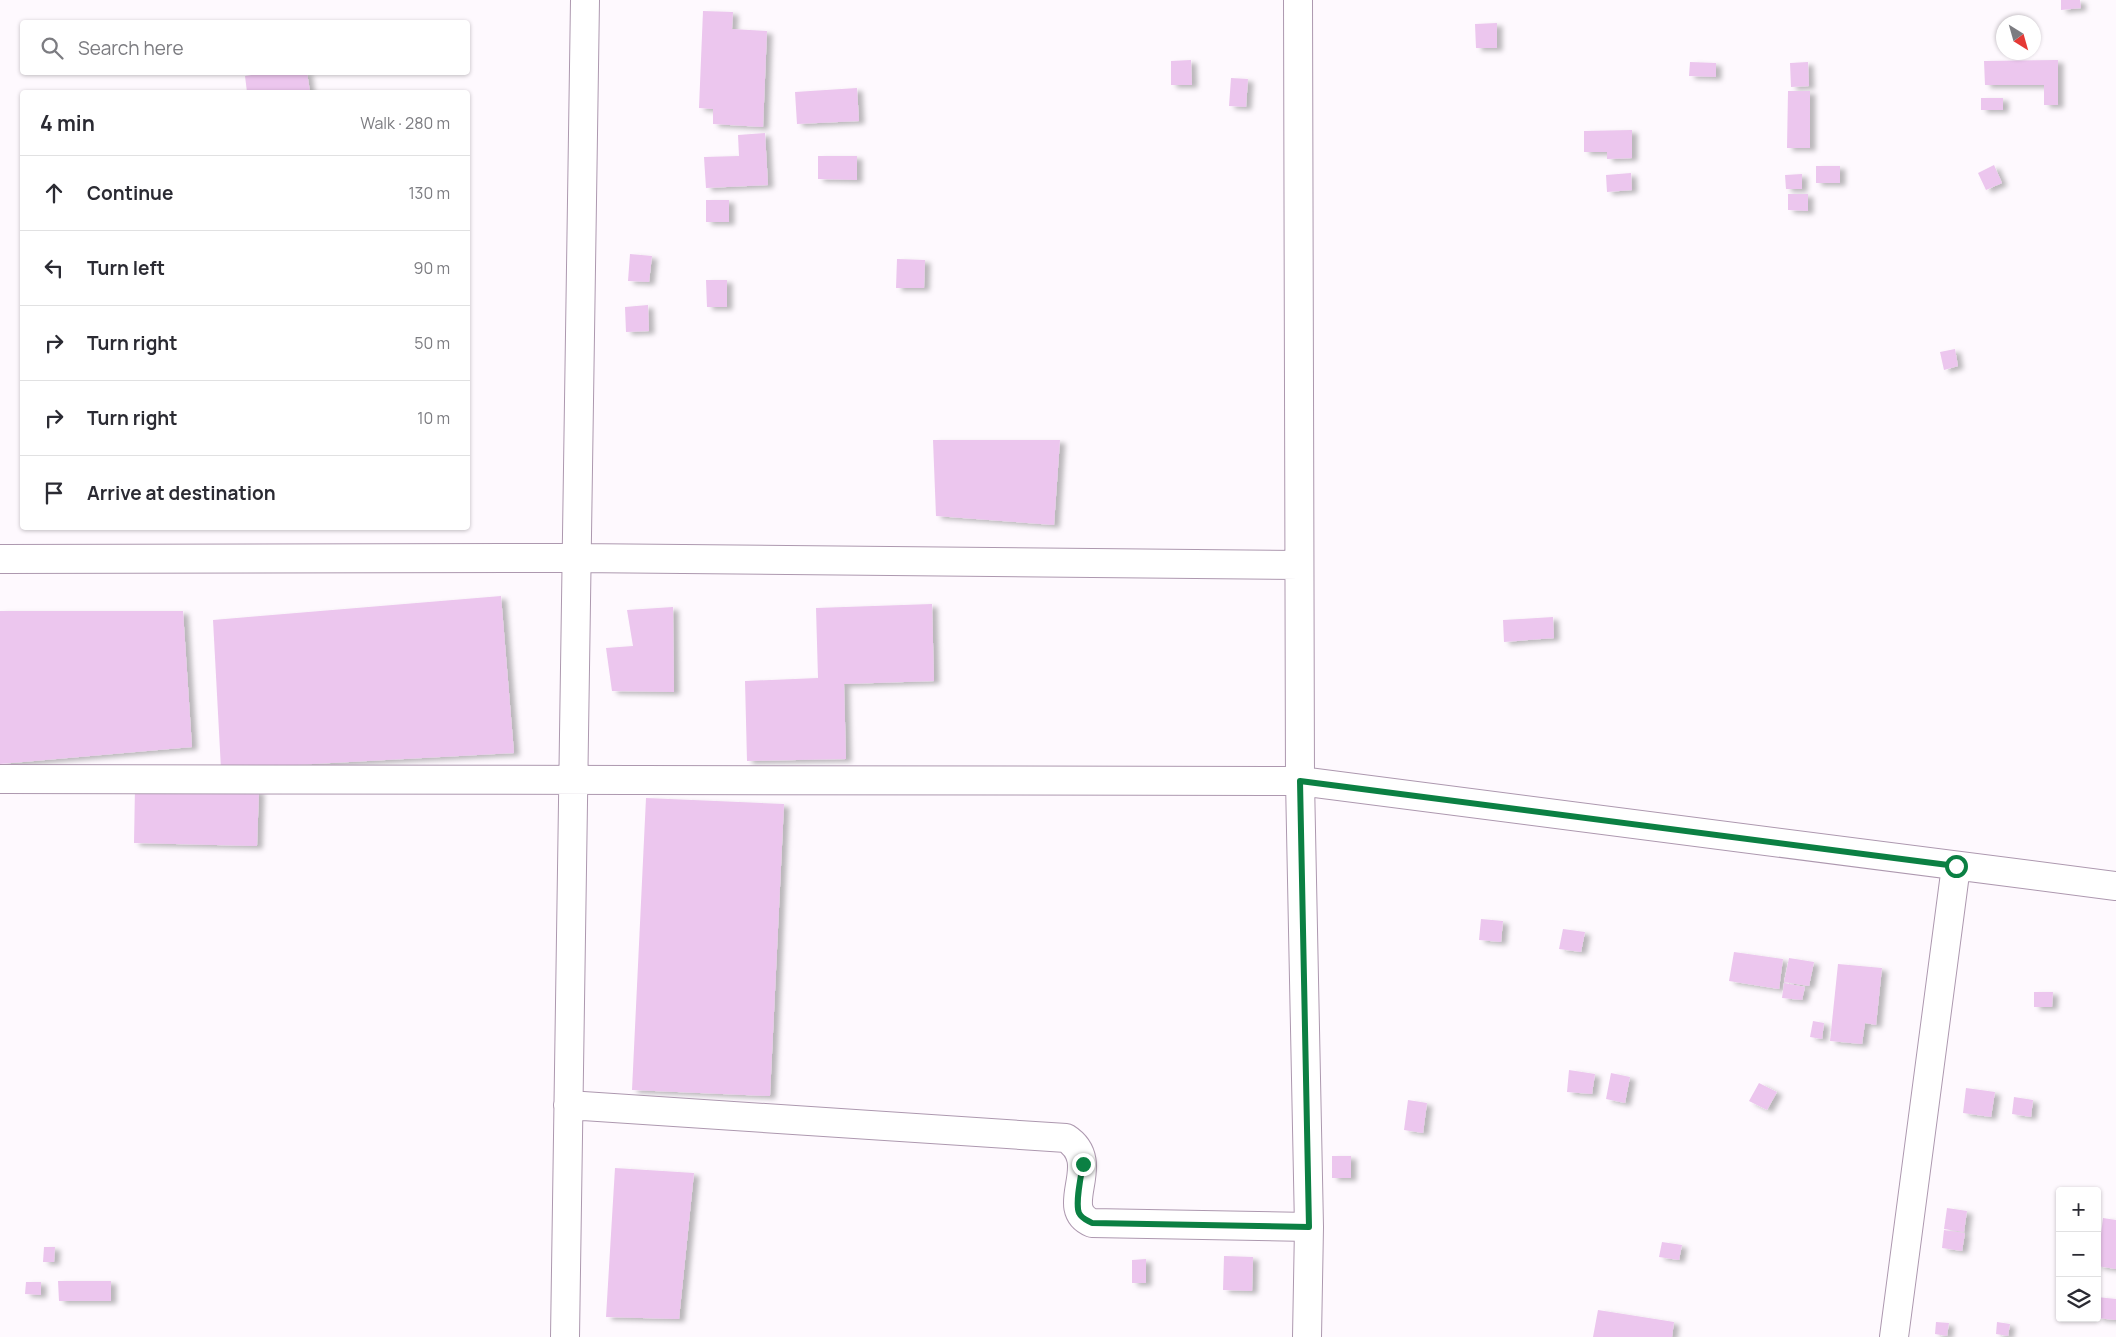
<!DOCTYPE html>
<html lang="en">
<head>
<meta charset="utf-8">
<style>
	:root { --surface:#fff; --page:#f2f2f3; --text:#2b2b33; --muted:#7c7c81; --line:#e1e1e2 }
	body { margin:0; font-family:Manrope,sans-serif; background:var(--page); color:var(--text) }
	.controls { position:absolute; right:15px; bottom:15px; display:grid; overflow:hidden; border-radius:5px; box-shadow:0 1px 4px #0004 }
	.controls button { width:45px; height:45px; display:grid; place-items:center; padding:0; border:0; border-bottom:1px solid var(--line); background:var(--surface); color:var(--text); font:25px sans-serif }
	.compass { position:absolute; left:1996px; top:15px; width:45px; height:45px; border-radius:50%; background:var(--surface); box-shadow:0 1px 4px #0004; rotate:143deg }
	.stop { position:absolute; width:15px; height:15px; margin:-11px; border:4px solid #0b8043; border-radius:50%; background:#fff }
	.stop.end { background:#0b8043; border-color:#fff; box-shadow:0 1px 5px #0008 }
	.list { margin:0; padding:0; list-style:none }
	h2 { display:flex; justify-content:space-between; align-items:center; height:65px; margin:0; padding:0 20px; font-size:21px }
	h2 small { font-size:16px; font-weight:400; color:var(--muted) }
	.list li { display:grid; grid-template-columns:32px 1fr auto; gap:15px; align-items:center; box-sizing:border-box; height:75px; padding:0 20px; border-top:1px solid var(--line) }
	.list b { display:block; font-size:19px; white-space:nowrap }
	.list em { font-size:16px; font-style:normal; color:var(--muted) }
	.icon { flex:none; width:28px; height:28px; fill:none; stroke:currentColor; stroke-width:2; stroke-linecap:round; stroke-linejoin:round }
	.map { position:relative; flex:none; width:2116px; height:1337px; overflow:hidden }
	.search { position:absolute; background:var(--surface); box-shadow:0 1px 4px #0004; left:20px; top:20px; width:450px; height:55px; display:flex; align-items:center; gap:12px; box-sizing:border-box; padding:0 18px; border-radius:5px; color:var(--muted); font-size:19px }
	.panel { position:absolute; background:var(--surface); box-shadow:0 1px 4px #0004; left:20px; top:90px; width:450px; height:440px; border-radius:5px }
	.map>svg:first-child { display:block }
	.building { fill:#ecc6ee; filter:url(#shadow) }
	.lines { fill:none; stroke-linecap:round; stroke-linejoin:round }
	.street-casing { stroke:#ad98af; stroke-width:30 }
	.street { stroke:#fff; stroke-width:28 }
	.route { stroke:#0b8043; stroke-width:6 }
</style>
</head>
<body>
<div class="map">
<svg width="2116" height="1337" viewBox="0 0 2116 1337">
	<defs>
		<filter id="shadow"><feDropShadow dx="5.5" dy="3" stdDeviation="2.5" flood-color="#0004"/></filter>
	</defs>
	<rect width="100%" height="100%" fill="#fef9fe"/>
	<path class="building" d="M 2061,0 L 2080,0 L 2081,8 L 2061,10 Z
		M 703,11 L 733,12 L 732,29 L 767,31 L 763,127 L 713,124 L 713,109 L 699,108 Z
		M 1497,23 L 1497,48 L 1476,48 L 1475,24 Z
		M 1191,60 L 1192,85 L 1171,85 L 1171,61 Z
		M 2058,60 L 2058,105 L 2044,105 L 2044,85 L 1985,85 L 1984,61 Z
		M 1690,62 L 1716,63 L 1716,77 L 1689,76 Z
		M 1808,62 L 1809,86 L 1791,87 L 1790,63 Z
		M 273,72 L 307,72 L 310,92 L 247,92 L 245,76 Z
		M 1231,78 L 1248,79 L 1246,107 L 1229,106 Z
		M 857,88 L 859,121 L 797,124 L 795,92 Z
		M 1788,91 L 1810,91 L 1810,148 L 1787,148 Z
		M 1981,98 L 2003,98 L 2003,110 L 1981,110 Z
		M 1632,130 L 1632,158 L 1607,159 L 1607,152 L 1584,152 L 1584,131 Z
		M 765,133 L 768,185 L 706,188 L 704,157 L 739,156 L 738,135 Z
		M 818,156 L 857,156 L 857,180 L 818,179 Z
		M 1994,165 L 2002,183 L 1986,190 L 1978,173 Z
		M 1816,166 L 1840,166 L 1840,183 L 1816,183 Z
		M 1631,173 L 1632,190 L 1607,192 L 1606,175 Z
		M 1802,174 L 1802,189 L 1786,189 L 1785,175 Z
		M 1788,194 L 1808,194 L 1808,211 L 1788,210 Z
		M 706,200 L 729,200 L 729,222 L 706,222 Z
		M 630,254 L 652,256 L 649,282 L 628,281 Z
		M 897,259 L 925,260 L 924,288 L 896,288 Z
		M 706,280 L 727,280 L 727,307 L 707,307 Z
		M 648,305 L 649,331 L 626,332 L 625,307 Z
		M 1955,349 L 1958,366 L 1944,370 L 1940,352 Z
		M 933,440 L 1060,440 L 1054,525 L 936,516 Z
		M 501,596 L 514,753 L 221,769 L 213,620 Z
		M 932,604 L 934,681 L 844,684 L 846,759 L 747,761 L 745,681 L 818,678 L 816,608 Z
		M 673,607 L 674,692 L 612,691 L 606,648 L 633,646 L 627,610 Z
		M 0,611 L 183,611 L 192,747 L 0,764 Z
		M 1553,617 L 1554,638 L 1504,642 L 1503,620 Z
		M 135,787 L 259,790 L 257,846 L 134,843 Z
		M 646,798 L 784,804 L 770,1096 L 632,1090 Z
		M 1481,919 L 1503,921 L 1501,942 L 1479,940 Z
		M 1563,929 L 1585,932 L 1581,952 L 1559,949 Z
		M 1734,952 L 1783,959 L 1779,989 L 1729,981 Z
		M 1789,958 L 1814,962 L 1809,986 L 1784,982 Z
		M 1838,964 L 1882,968 L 1876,1025 L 1865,1023 L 1862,1044 L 1830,1041 Z
		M 1784,983 L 1805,987 L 1802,1000 L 1782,998 Z
		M 2034,992 L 2053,992 L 2052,1007 L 2034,1007 Z
		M 1813,1021 L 1824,1023 L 1822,1039 L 1810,1037 Z
		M 1569,1070 L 1595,1074 L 1592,1094 L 1567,1092 Z
		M 1611,1073 L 1630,1077 L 1625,1103 L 1606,1099 Z
		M 1759,1083 L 1777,1092 L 1767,1110 L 1749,1101 Z
		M 1966,1088 L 1995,1092 L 1991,1117 L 1963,1113 Z
		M 2014,1097 L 2033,1100 L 2031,1117 L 2012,1114 Z
		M 1408,1100 L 1427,1103 L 1423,1133 L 1404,1130 Z
		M 1332,1156 L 1351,1156 L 1351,1178 L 1332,1178 Z
		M 615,1168 L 694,1173 L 679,1319 L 606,1317 Z
		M 1947,1208 L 1967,1211 L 1964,1232 L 1944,1229 Z
		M 2103,1218 L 2116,1220 L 2116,1269 L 2097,1266 Z
		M 1944,1230 L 1965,1233 L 1962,1251 L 1942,1248 Z
		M 1662,1242 L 1682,1245 L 1679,1260 L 1659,1257 Z
		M 44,1247 L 55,1247 L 54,1262 L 43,1262 Z
		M 1224,1256 L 1253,1257 L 1252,1291 L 1223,1290 Z
		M 1146,1259 L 1146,1283 L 1132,1283 L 1132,1260 Z
		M 58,1281 L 111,1281 L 111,1301 L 59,1301 Z
		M 26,1282 L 41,1282 L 41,1295 L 25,1294 Z
		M 2097,1297 L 2116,1299 L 2116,1320 L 2097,1318 Z
		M 1598,1310 L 1674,1322 L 1672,1337 L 1593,1337 Z
		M 1936,1322 L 1949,1323 L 1947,1336 L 1935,1334 Z
		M 1997,1322 L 2010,1324 L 2008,1336 L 1996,1334 Z"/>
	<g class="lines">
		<g class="street-casing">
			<path id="street" d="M 1298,0 L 1300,781 L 1309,1227 L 1307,1337
				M 0,559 L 575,558 L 1299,565
				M 0,779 L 1300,781 L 2116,886
				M 568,1105 L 1066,1138 C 1105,1163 1056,1208 1092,1223 L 1309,1227
				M 565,1337 L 585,0
				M 1894,1337 L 1956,866"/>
		</g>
		<use href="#street" class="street"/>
	</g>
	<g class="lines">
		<path class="route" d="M 1083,1164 C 1081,1176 1075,1203 1079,1213 C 1082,1219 1087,1220 1092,1223 L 1309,1227 L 1300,781 L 1956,866"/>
	</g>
</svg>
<div class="controls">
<button>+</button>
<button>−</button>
<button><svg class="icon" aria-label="layers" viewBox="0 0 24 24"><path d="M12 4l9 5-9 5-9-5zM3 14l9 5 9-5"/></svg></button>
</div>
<svg class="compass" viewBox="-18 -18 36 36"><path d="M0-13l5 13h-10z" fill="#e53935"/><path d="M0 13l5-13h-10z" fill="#7c7c81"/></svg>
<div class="stop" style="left:1956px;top:866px"></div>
<div class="stop end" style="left:1083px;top:1164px"></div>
<div class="search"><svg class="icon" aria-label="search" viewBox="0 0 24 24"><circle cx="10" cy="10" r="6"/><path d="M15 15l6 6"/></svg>Search here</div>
<section class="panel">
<h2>4 min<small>Walk · 280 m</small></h2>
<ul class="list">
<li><svg class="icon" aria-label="ahead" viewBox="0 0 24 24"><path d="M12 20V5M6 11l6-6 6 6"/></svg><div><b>Continue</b></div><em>130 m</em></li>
<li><svg class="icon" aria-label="left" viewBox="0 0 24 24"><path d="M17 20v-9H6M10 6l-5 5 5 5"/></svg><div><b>Turn left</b></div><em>90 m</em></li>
<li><svg class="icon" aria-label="right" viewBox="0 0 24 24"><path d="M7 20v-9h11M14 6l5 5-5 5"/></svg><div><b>Turn right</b></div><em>50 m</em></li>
<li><svg class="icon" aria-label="right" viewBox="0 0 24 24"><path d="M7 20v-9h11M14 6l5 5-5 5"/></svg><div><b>Turn right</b></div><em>10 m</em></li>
<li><svg class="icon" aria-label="arrive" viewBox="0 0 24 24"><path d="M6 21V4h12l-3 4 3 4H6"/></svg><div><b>Arrive at destination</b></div></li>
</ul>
</section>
</div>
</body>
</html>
